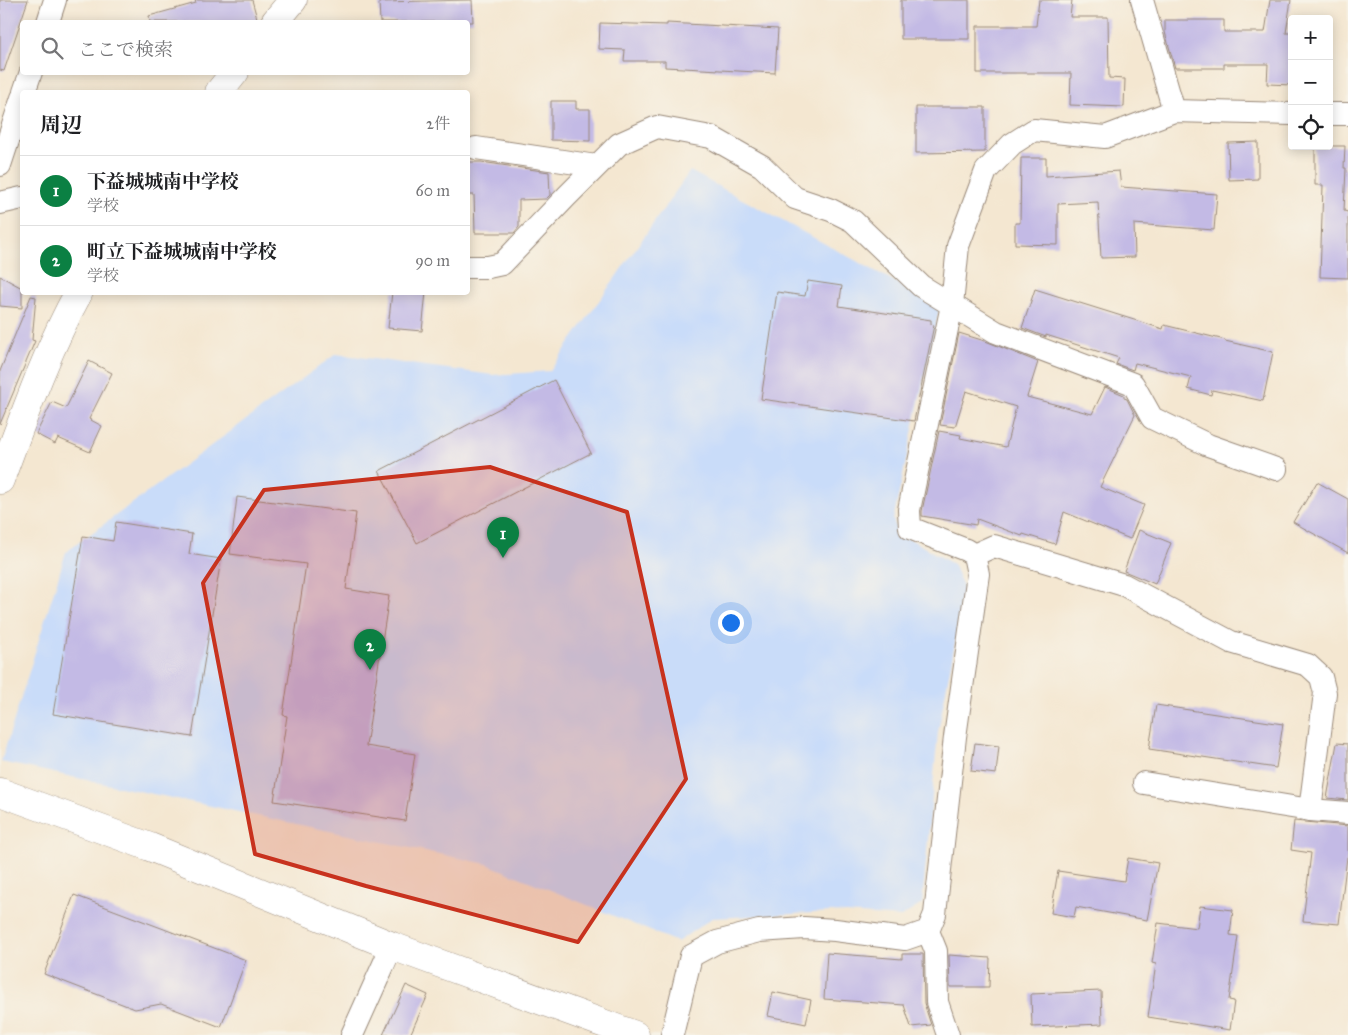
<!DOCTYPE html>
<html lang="ja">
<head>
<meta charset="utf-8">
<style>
	:root { --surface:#fff; --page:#f6f6f6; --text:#202124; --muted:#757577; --line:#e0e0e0; --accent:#0b8043 }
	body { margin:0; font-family:"IM FELL Great Primer","Noto Serif JP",serif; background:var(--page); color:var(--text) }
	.controls { position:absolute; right:15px; top:15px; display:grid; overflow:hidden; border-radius:5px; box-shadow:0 2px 12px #0003 }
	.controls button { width:45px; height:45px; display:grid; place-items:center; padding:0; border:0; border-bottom:1px solid var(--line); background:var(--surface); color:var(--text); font:25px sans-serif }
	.you { position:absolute; left:730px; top:622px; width:18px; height:18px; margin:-12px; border:4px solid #fff; border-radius:50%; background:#1a73e8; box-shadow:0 0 0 8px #1a73e833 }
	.badge { display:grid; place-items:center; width:32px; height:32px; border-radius:50%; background:var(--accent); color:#fff; font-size:16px; font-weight:700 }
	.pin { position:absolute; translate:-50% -41px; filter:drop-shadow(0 1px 2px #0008) }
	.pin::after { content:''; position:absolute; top:26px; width:18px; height:15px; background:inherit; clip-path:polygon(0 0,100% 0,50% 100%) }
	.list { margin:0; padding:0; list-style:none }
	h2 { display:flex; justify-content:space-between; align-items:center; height:65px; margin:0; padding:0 20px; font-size:21px }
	h2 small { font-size:16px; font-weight:400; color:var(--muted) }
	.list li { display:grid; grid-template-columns:32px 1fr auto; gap:15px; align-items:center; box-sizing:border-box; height:70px; padding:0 20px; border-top:1px solid var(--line) }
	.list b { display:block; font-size:19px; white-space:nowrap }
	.list p { margin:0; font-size:16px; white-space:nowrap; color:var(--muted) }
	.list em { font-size:16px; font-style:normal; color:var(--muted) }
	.icon { flex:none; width:28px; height:28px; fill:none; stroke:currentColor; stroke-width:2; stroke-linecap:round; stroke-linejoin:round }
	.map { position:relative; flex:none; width:1348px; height:1035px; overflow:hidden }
	.search { position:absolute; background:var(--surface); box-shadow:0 2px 12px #0003; left:20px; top:20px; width:450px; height:55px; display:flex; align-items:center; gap:12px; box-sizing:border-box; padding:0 18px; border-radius:5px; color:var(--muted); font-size:19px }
	.panel { position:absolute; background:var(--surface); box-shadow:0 2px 12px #0003; left:20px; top:90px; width:450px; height:205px; border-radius:5px }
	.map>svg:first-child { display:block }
	.built { fill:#c9dcf9 }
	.building { fill:#c3bae5 }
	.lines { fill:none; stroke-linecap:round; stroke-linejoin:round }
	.minor-casing { stroke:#988878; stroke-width:24 }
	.tertiary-casing { stroke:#988878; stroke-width:29 }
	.minor { stroke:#fff; stroke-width:22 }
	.tertiary { stroke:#fff; stroke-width:28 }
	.marked { fill:#c8321e; fill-opacity:0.2; stroke:#c8321e; stroke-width:4; stroke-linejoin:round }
</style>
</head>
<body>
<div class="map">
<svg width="1348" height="1035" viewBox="0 0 1348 1035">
	<rect width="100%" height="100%" fill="#f7f3e8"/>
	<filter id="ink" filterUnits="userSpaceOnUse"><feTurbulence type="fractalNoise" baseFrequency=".02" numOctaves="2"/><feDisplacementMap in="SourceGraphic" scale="10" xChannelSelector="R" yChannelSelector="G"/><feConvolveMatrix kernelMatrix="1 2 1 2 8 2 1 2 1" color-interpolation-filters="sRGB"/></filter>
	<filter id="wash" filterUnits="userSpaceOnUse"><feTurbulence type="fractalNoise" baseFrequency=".0096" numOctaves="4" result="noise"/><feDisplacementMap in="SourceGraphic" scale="20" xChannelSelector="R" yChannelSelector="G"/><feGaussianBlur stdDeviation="1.12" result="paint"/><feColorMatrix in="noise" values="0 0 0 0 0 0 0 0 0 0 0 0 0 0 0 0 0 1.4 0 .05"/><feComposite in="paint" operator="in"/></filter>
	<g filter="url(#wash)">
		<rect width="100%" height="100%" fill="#f4e7d1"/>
		<path class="built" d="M 690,171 L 940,306 L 893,520 L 898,532 L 953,564 L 965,591 L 938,732 L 922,904 L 901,917 L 832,912 L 712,918 L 677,942 L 487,864 L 1,762 L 66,552 L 336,354 L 493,375 L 550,371 Z"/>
		<g id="blocks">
			<path class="building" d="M 0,0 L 28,0 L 4,71 L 0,70 Z
				M 195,0 L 252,0 L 258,22 L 150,22 L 149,16 L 196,3 Z
				M 472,0 L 473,22 L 380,22 L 379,2 Z
				M 901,0 L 969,0 L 969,39 L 901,39 Z
				M 1039,0 L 1072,0 L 1070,17 L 1108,17 L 1109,78 L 1125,79 L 1124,107 L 1070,105 L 1071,73 L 977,73 L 977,26 L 1036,26 Z
				M 1270,0 L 1291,0 L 1286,33 L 1292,33 L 1292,85 L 1267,84 L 1268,64 L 1224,64 L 1224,68 L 1175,68 L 1165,32 L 1165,20 L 1224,20 L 1224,32 L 1265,32 Z
				M 600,23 L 667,25 L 667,23 L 778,29 L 775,73 L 665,67 L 665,61 L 624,61 L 625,50 L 599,49 Z
				M 551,101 L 576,101 L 576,109 L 590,109 L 590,141 L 551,140 Z
				M 916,107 L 985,107 L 985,152 L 916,153 Z
				M 1258,142 L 1258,179 L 1229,180 L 1228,143 Z
				M 1315,146 L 1345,146 L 1344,168 L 1346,168 L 1344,211 L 1348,212 L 1348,278 L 1320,277 L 1323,185 L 1315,185 Z
				M 1021,158 L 1046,158 L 1046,176 L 1119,171 L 1121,187 L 1217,194 L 1214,230 L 1134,224 L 1135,257 L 1101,258 L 1098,202 L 1058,204 L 1058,245 L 1015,244 L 1015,223 L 1020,223 Z
				M 468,162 L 481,162 L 549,172 L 550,195 L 546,199 L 519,200 L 519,227 L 514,233 L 475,233 L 474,195 L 468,195 Z
				M 0,276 L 22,288 L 22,308 L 0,306 Z
				M 808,281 L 842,286 L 839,306 L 931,320 L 931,324 L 934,325 L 914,421 L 761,399 L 777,292 L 805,296 Z
				M 1035,289 L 1163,329 L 1164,325 L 1225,340 L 1225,341 L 1273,352 L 1263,401 L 1212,390 L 1211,395 L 1188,389 L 1191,377 L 1135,363 L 1133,370 L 1116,364 L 1119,358 L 1046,335 L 1046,337 L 1022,328 Z
				M 392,292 L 426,292 L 422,331 L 388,328 Z
				M 31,296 L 36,297 L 32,340 L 35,341 L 0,424 L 0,371 Z
				M 959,333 L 988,342 L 1038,362 L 1027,397 L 1092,414 L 1105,387 L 1124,395 L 1124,398 L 1127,399 L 1135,415 L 1100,487 L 1144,505 L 1130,539 L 1064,512 L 1055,544 L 1023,534 L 1022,536 L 977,519 L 976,525 L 922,516 L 922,511 L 939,431 L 961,435 L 960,438 L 1006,447 L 1016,407 L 966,391 L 955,427 L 940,425 Z
				M 89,361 L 112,373 L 89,419 L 102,426 L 90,452 L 58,438 L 55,444 L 36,434 L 52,402 L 66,408 Z
				M 554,380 L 591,453 L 417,543 L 379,471 Z
				M 1317,482 L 1348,499 L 1348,553 L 1293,522 Z
				M 237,497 L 356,513 L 346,589 L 389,596 L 366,746 L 415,754 L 405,821 L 274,801 L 287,716 L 283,715 L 306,564 L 230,554 Z
				M 116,522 L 192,534 L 189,554 L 221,559 L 192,737 L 53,714 L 83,536 L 113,541 Z
				M 1139,530 L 1171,543 L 1155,584 L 1124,571 Z
				M 1156,705 L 1283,724 L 1276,768 L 1149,749 Z
				M 975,743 L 999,746 L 996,774 L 971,771 Z
				M 1337,743 L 1348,744 L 1348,800 L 1327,798 Z
				M 1294,821 L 1348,826 L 1348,857 L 1347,857 L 1339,924 L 1303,921 L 1311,853 L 1291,850 Z
				M 1128,858 L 1158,863 L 1147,920 L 1076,907 L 1074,917 L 1051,913 L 1058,871 L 1124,881 Z
				M 74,895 L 246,960 L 221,1027 L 161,1004 L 135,1009 L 44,974 Z
				M 1200,906 L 1233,910 L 1230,935 L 1238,936 L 1229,1000 L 1234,1001 L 1230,1030 L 1148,1017 L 1156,964 L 1152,963 L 1158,923 L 1197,928 Z
				M 827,953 L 902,959 L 902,954 L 923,954 L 924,1003 L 931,1025 L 911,1027 L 904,1005 L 824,999 Z
				M 949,955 L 990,958 L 989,987 L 950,987 Z
				M 406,985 L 428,995 L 410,1035 L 383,1035 Z
				M 1101,991 L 1102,1024 L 1032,1027 L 1031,994 Z
				M 773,992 L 811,1000 L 806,1024 L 768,1016 Z"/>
		</g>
	</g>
	<g filter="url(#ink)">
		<use href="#blocks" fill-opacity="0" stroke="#988878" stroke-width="1"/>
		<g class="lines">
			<g class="minor-casing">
				<path id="minor" d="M 1142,0 L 1174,111
					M 48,22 L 55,0
					M 24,92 L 31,72
					M 1329,114 L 1348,114
					M 476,148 L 596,166
					M 0,165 L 22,98
					M 0,203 L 22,198
					M 468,267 L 488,267 L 502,264 L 567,196 L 619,144 L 657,127 L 711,137 L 762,166 L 795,198 L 831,210 L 853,221 L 921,286 L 996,332 L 1133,384 L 1152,418 L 1208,445 L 1276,469
					M 974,555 L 994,546 L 1124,585 L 1231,642 L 1308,665 L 1321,677 L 1325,693 L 1310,810 L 1348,813
					M 1144,783 L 1310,810
					M 352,1035 L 392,946
					M 672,1035 L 691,956 L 717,942 L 759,931 L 804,928 L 835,930 L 905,939 L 928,931
					M 948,1035 L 937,1002 L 936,951 L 928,931 L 935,914 L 955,737 L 978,574 L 974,555 L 966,550 L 910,528 L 909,510 L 952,305 L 958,246 L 986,171 L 1012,144 L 1034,130 L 1105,137 L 1174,111 L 1292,114"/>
			</g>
			<g class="tertiary-casing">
				<path id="tertiary" d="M 275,22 L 293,0
					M 219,92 L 235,72
					M 0,480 C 24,416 46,352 79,292
					M 0,792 L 150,847 L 392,946 L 635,1035"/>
			</g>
			<use href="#minor" class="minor"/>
			<use href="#tertiary" class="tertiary"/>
		</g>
	</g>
	<path class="marked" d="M 490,467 L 627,512 L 686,779 L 578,942 L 366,886 L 255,854 L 203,583 L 264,490 Z"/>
</svg>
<div class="controls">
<button>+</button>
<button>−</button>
<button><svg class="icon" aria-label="locate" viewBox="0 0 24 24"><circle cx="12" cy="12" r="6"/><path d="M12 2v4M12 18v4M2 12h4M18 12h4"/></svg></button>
</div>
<div class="you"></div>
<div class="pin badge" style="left:503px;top:558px">1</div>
<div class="pin badge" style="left:370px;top:670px">2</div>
<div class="search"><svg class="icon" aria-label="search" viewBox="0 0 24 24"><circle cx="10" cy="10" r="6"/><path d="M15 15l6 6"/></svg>ここで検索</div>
<section class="panel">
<h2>周辺<small>2件</small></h2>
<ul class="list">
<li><span class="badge">1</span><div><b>下益城城南中学校</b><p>学校</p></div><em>60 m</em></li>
<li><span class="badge">2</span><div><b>町立下益城城南中学校</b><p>学校</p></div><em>90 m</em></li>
</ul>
</section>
</div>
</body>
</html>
